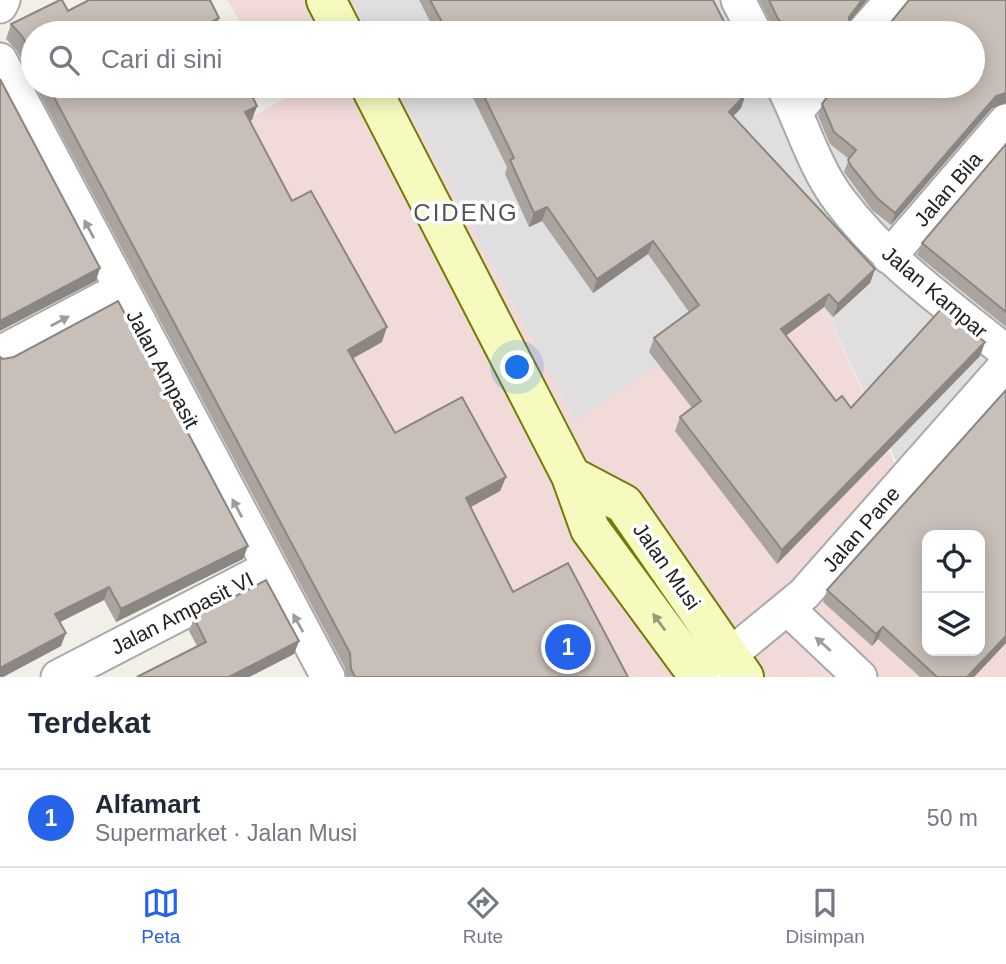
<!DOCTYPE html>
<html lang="id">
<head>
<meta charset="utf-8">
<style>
	:root { --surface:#fff; --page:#f2f2f3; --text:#1f2937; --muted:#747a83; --line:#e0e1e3; --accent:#2563eb }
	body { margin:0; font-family:Arial,sans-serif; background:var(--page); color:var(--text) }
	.controls { position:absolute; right:21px; bottom:21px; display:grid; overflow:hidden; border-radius:14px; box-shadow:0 4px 18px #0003 }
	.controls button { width:63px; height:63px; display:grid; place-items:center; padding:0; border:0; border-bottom:2px solid var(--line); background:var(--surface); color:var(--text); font:35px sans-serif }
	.you { position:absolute; left:518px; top:368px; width:24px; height:24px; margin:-18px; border:5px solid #fff; border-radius:50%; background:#1a73e8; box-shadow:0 0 0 10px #1a73e833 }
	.badge { display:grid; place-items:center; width:46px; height:46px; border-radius:50%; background:var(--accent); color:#fff; font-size:23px; font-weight:700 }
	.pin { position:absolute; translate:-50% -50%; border:4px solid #fff; box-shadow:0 2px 7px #0006 }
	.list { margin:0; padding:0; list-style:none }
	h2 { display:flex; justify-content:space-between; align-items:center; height:91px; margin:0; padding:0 28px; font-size:30px }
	h2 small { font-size:23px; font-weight:400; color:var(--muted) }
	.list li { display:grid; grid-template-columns:46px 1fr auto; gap:21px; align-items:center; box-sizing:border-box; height:98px; padding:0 28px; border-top:2px solid var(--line) }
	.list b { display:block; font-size:26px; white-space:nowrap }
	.list p { margin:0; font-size:23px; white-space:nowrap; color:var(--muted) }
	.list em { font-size:23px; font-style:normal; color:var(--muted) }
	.icon { flex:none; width:38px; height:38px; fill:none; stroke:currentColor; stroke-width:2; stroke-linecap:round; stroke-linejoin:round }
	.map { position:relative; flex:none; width:1006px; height:677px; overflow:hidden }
	.search { position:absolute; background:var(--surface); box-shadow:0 4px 18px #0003; left:21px; right:21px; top:21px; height:77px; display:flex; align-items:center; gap:18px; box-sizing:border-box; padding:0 24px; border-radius:38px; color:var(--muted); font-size:26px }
	.sheet { height:189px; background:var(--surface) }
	nav { display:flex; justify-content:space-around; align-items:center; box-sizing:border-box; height:98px; border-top:2px solid var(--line); background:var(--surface); font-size:19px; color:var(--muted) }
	nav a { display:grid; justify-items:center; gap:4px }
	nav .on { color:var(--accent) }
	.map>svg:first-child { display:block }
	.residential { fill:#e0dfdf }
	.commercial { fill:#f2dad9 }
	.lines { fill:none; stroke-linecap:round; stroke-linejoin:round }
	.street-casing { stroke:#a9a9a9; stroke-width:37 }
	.secondary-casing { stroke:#707d05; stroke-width:42 }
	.street { stroke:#fff; stroke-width:33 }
	.secondary { stroke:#f7fabf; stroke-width:38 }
	.wall { fill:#aba49e }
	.shaded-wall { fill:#8b8681 }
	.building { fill:#c7bfb8; stroke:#8b8681; stroke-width:2; fill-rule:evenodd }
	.oneway { fill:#9c9c9c }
	.oneway2 { fill:#979978 }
	.labels { text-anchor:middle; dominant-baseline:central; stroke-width:7; stroke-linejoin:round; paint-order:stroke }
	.street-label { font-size:21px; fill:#222; stroke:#fff }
	.quarter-label { font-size:24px; letter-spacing:2px; fill:#555; stroke:#fff }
</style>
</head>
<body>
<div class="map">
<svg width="1006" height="677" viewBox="0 0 1006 677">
	<rect width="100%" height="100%" fill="#f2efe9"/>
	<path class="residential" d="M 351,0 L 1006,0 L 1006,555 L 907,485 L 806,267 L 576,422 L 396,86 L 973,86 L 973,33 L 369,33 Z"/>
	<path class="commercial" d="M 227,0 L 351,0 L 368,33 L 247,33 Z
		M 278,86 L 396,86 L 576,421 L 806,267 L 927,535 L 927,651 L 980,651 L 1006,555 L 1006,677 L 323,677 L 239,519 L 323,481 L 164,168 L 285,98 Z"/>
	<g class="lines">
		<g class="street-casing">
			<path id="street" d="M 738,0 L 755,33
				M 0,6 L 3,0
				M 863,33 L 892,0
				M 0,60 L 328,677
				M 783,86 C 802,123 814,167 840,201 C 885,261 948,305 1006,352
				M 796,111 L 818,86
				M 889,257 L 1006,121
				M 0,353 L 121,289
				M 788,609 L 860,677
				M 709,672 L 804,594 L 1006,365
				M 58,677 L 268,568"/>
		</g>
		<g class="secondary-casing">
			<path id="secondary" d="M 326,0 L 343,33
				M 370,86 L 571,476 L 590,529 L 699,677
				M 571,476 L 624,504 L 744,677"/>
		</g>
		<use href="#street" class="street"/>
		<use href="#secondary" class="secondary"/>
	</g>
	<path class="wall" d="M 419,0 L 713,0 L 730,33 L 436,33 Z
		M 759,0 L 867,0 L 849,23 L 849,28 L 855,33 L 776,33 Z
		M 1006,0 L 1006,103 L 992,108 L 891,225 L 872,210 L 844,172 L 849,159 L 830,144 L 818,116 L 822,104 Z
		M 11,24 L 33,33 L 33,82 L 17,51 L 6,39 Z
		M 35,86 L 247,86 L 252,120 L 250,121 L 292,201 L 382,342 L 353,358 L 395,433 L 506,477 L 500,491 L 470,507 L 513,592 L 628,677 L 345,677 L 345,668 Z
		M 467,86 L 741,86 L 741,108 L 733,116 L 875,269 L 870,283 L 833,317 L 824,307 L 786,336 L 836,401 L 851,408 L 985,342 L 980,356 L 777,564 L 675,431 L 680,417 L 692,408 L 649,352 L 654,338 L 689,312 L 648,254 L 593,293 L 542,221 L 529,227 L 505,174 L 507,167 Z
		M 1006,144 L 1006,327 L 917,255 L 922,243 Z
		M 0,357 L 243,559 L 116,622 L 104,600 L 60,622 L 61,646 L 3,677 L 0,677 Z
		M 1006,390 L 1006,643 L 974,677 L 920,677 L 878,639 L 872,646 L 823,602 L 827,590 Z
		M 194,618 L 299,641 L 294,654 L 249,677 L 137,677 L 197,646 L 189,631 Z"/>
	<path class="shaded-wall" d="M 862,0 L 867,0 L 844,29 L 849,17 Z
		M 219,18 L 214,33 L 213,21 Z
		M 1006,93 L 1006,103 L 992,108 L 891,225 L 895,213 L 996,96 Z
		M 746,94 L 741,108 L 724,126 L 729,112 Z
		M 257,106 L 252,120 L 240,126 L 245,112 Z
		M 547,207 L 542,221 L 529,227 L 534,213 Z
		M 653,241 L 648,254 L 593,293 L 597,279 Z
		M 100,268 L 96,281 L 0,331 L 0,321 Z
		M 875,269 L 870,283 L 833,317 L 838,304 Z
		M 829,294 L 824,307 L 776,343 L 781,329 Z
		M 387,327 L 382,342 L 343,364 L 348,350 Z
		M 985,342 L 980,356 L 777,564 L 782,550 Z
		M 506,477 L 500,491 L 460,513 L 466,498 Z
		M 248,546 L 243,559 L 116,622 L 121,609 Z
		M 109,587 L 104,600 L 50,627 L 55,614 Z
		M 883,627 L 878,639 L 872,646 L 876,634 Z
		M 66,633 L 61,646 L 3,677 L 0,677 L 0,668 Z
		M 1006,636 L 1006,643 L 974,677 L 967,677 Z
		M 299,641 L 294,654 L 249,677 L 229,677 Z"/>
	<path class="building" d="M 60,0 L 62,0 L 68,11 L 89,0 L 210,0 L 219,18 L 213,21 L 219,33 L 33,33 L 33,57 L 22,36 L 11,24 Z
		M 430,0 L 713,0 L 730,33 L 714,33 L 705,26 L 709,33 L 448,33 Z
		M 769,0 L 862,0 L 849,17 L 849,28 L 855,33 L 818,33 L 813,29 L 807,33 L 791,33 L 778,19 Z
		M 909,0 L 1006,0 L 1006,93 L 996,96 L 895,213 L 877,198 L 851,166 L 848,160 L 856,150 L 834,132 L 822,104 L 836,86 L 973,86 L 973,33 L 882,33 Z
		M 0,79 L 100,268 L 0,321 Z
		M 48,86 L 247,86 L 257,106 L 245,112 L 292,201 L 311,191 L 387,327 L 348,350 L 395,433 L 462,397 L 506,477 L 466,498 L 513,592 L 568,563 L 628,677 L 355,677 L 351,669 L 350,653 Z
		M 479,86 L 741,86 L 746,94 L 729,112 L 875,269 L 838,304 L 829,294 L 781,329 L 836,401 L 842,396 L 851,408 L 942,308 L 985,342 L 782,550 L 680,417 L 701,401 L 654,338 L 699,305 L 653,241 L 597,279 L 547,207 L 534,213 L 510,160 L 514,158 Z
		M 1006,144 L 1006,312 L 922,243 Z
		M 118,301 L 248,546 L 121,609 L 109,587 L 55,614 L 66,633 L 0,668 L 0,357 L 3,359 L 14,357 Z
		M 1006,390 L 1006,636 L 967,677 L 937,677 L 883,627 L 876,634 L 827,590 ZM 927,535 L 980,535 L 980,651 L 927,651 Z
		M 266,580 L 299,641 L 229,677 L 137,677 L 206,642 L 194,618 Z"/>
	<defs><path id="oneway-solid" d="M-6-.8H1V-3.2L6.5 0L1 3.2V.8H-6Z" transform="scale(1.75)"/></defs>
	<g class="oneway">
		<use href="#oneway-solid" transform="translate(89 229) rotate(-118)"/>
		<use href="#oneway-solid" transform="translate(60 321) rotate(-28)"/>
		<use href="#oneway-solid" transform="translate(237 508) rotate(-118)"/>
		<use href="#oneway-solid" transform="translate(298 623) rotate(-119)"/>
		<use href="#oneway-solid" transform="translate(823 644) rotate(-138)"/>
	</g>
	<use class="oneway2" href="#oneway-solid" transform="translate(659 622) rotate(-126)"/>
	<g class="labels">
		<g class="street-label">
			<text transform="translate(948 189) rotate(-49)">Jalan Bila</text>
			<text transform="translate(935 292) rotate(40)">Jalan Kampar</text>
			<text transform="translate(163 369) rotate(62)">Jalan Ampasit</text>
			<text transform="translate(861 529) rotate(-49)">Jalan Pane</text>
			<text transform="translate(667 566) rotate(55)">Jalan Musi</text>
			<text transform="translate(182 613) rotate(-27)">Jalan Ampasit VI</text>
		</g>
		<g class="quarter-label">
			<text x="466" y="212">CIDENG</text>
		</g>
	</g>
</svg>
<div class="controls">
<button><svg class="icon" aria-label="locate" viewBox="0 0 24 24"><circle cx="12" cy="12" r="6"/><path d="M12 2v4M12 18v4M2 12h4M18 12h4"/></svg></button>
<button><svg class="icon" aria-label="layers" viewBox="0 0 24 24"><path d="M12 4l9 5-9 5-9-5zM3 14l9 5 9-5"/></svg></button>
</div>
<div class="you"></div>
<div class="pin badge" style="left:568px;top:647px">1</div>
<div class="search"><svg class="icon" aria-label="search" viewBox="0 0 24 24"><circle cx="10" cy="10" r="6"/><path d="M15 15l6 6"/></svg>Cari di sini</div>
</div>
<section class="sheet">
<h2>Terdekat<small></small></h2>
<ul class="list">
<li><span class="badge">1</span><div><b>Alfamart</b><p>Supermarket · Jalan Musi</p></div><em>50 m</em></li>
</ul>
</section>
<nav>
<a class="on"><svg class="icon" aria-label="map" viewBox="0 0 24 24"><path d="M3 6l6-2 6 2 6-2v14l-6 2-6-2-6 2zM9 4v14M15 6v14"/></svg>Peta</a>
<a><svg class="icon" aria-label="directions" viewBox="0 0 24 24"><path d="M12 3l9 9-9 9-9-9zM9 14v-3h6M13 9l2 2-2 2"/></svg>Rute</a>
<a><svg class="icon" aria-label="saved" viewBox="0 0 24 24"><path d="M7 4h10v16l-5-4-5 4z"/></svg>Disimpan</a>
</nav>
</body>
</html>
